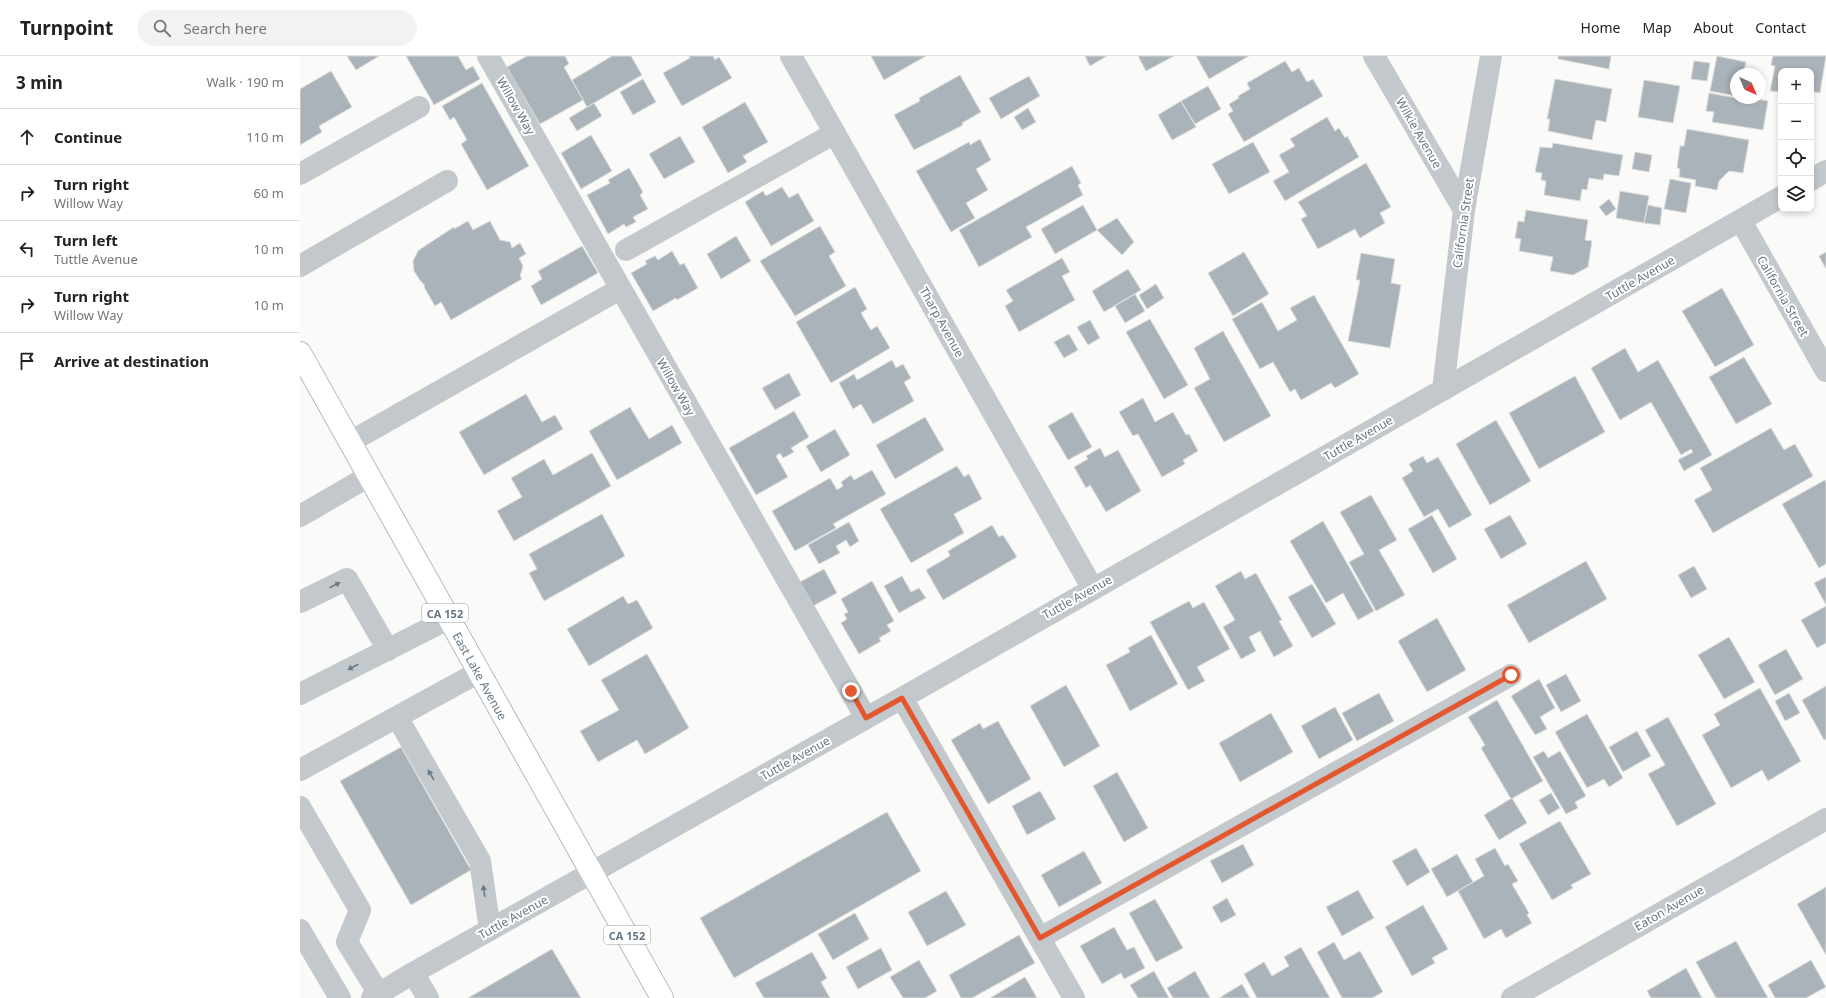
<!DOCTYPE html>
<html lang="en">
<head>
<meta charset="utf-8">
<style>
	:root { --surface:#fff; --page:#f2f2f2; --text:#222; --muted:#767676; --line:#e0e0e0 }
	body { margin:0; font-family:"Noto Sans",sans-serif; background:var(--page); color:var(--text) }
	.controls { position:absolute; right:12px; top:12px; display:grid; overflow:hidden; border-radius:8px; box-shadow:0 2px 6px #0003 }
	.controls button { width:36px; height:36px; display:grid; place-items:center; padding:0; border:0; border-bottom:1px solid var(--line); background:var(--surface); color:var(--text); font:20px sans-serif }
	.compass { position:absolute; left:1430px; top:12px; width:36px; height:36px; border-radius:50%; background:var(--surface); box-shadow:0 2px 6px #0003; rotate:136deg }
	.stop { position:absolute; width:12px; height:12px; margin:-9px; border:3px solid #e4572e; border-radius:50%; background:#fff }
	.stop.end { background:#e4572e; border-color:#fff; box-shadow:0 1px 4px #0008 }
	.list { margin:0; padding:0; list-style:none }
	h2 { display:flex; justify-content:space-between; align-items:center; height:52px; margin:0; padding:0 16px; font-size:17px }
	h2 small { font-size:13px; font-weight:400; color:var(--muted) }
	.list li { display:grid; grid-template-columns:26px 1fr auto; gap:12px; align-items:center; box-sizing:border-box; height:56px; padding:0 16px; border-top:1px solid var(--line) }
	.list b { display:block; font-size:15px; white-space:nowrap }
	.list p { margin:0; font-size:13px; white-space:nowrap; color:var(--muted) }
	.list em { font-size:13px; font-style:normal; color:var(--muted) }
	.icon { flex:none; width:22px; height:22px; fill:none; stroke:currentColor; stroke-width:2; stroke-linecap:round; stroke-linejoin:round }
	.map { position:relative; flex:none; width:1526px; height:942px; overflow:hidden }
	header { display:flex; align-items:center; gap:24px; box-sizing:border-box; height:56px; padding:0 20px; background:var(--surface); border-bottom:1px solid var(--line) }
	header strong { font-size:19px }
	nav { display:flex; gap:22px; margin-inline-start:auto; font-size:14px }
	.search { width:280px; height:36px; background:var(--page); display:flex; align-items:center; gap:10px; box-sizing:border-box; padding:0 14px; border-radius:22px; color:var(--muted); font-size:15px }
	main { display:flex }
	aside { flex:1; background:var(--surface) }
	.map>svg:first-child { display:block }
	.building { fill:#aab3b9; stroke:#dcdcda }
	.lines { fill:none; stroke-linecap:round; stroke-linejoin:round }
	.major-casing { stroke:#b5babe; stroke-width:24 }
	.minor { stroke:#c3c8cc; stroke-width:22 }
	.major { stroke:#fff; stroke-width:22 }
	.oneway { fill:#6a7a87 }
	.route { stroke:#e4572e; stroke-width:5 }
	.labels { text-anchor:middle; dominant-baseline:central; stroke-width:4; stroke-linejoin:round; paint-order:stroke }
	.shield { fill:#fff; stroke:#939fa8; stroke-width:1 }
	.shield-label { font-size:11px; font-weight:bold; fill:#657683 }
	.street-label { font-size:12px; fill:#657683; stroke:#fff }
</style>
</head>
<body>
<header>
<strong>Turnpoint</strong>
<div class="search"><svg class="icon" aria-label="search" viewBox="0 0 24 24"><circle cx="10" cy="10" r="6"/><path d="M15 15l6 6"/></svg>Search here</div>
<nav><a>Home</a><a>Map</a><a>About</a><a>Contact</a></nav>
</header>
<main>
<aside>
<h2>3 min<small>Walk · 190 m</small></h2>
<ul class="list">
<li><svg class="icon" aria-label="ahead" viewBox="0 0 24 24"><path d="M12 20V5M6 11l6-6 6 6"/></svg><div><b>Continue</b></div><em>110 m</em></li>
<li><svg class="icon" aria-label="right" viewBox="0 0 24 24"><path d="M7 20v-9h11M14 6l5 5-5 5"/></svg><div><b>Turn right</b><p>Willow Way</p></div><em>60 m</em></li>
<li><svg class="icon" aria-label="left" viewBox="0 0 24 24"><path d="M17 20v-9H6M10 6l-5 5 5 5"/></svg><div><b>Turn left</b><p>Tuttle Avenue</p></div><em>10 m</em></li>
<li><svg class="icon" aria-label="right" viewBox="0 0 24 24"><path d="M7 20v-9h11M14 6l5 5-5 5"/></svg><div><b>Turn right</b><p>Willow Way</p></div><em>10 m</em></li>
<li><svg class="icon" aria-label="arrive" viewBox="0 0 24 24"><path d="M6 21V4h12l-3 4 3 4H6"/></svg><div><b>Arrive at destination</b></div></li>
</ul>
</aside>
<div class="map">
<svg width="1526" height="942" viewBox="0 0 1526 942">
	<rect width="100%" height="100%" fill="#fafaf8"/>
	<path class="building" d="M 47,0 L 79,0 L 56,14 Z
		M 106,0 L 158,0 L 166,14 L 173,10 L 180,23 L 134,49 Z
		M 227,0 L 265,0 L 269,8 L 264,11 L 283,44 L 240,68 L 207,11 Z
		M 312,0 L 331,0 L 342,19 L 287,51 L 272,24 Z
		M 389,0 L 413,0 L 415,4 L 419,1 L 432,22 L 382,50 L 363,17 L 390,2 Z
		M 571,0 L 626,0 L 584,24 Z
		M 785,0 L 807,0 L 790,10 Z
		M 838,0 L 874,0 L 846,15 Z
		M 896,0 L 949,0 L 909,23 Z
		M 1258,0 L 1311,0 L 1309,13 L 1258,3 Z
		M 1417,0 L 1446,6 L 1443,18 L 1436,18 L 1436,40 L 1410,35 Z
		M 1473,0 L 1526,0 L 1520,37 L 1511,35 L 1511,15 L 1481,15 L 1481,36 L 1470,35 L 1475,10 L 1471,9 Z
		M 985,5 L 992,16 L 999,12 L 1007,26 L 1013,23 L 1023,40 L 944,86 L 928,58 L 933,55 L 929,48 L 939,42 L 938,40 L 950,33 L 947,27 Z
		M 1394,5 L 1410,7 L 1407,25 L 1391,23 Z
		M 31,15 L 52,51 L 19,70 L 22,76 L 0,89 L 0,33 Z
		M 660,19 L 681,56 L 662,67 L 663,69 L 614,94 L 594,59 L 620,45 L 619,42 Z
		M 729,20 L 740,40 L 701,63 L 689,42 Z
		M 343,23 L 356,46 L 333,59 L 320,36 Z
		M 1255,23 L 1312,33 L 1306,66 L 1296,64 L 1292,84 L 1248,75 L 1250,63 L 1247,63 Z
		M 1344,24 L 1380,30 L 1373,67 L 1338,61 Z
		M 182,27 L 229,110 L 187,134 L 161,88 L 167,84 L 154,61 L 150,64 L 142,50 Z
		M 908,30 L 921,53 L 895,68 L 881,45 Z
		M 1409,37 L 1436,42 L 1451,42 L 1468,45 L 1463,74 L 1412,66 L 1414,56 L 1406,55 Z
		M 881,45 L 896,71 L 872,84 L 858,59 Z
		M 445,46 L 468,86 L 443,100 L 447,106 L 428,117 L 402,71 Z
		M 294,47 L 302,60 L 277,75 L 269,62 Z
		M 728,52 L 736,66 L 722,74 L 714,61 Z
		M 1027,61 L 1035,75 L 1039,72 L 1045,82 L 1047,80 L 1059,101 L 985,145 L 973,125 L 989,116 L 979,99 L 995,90 L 990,83 Z
		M 1387,73 L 1449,84 L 1443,117 L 1429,115 L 1419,125 L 1417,134 L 1395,130 L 1396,124 L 1379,121 L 1380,113 L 1377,112 L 1380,90 L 1384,90 Z
		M 291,79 L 312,115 L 281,133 L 261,97 Z
		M 380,80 L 395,106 L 364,123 L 349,98 Z
		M 680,83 L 691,104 L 676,113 L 688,134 L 666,147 L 675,162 L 651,176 L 616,115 L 669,86 L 670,89 Z
		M 953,86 L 970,116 L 929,138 L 912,108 Z
		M 1253,87 L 1323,99 L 1319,120 L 1304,118 L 1303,124 L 1289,122 L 1287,134 L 1282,133 L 1280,145 L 1244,139 L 1246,125 L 1241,124 L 1242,117 L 1235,116 L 1240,91 L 1252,92 Z
		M 1335,96 L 1352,99 L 1349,116 L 1332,113 Z
		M 1066,107 L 1091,151 L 1080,157 L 1085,167 L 1060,182 L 1055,173 L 1018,193 L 1001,163 L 1007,160 L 998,146 Z
		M 772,110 L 781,127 L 778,129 L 783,139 L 726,171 L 732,181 L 679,211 L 659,174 Z
		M 329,112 L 343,136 L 340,139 L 348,153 L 333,161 L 336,166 L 326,171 L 324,168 L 308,178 L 287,139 L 310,127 L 308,124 Z
		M 1370,123 L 1391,127 L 1386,157 L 1364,153 Z
		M 482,131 L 489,142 L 498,137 L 514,165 L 471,190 L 445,146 L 463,135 L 466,140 Z
		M 1320,135 L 1349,140 L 1344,167 L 1316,162 Z
		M 1309,143 L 1316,153 L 1306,160 L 1299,151 Z
		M 783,149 L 797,174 L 755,198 L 741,173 Z
		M 1348,149 L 1362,152 L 1360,169 L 1344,167 Z
		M 1226,154 L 1288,164 L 1285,184 L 1292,185 L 1288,211 L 1273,219 L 1250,215 L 1253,201 L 1219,195 L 1221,183 L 1215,182 L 1218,165 L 1224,166 Z
		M 817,162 L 834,186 L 822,199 L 797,174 Z
		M 168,165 L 173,174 L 190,165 L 200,184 L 210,186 L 212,192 L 220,187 L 226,198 L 219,202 L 223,210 L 220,220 L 222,223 L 151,264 L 141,246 L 135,250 L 124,231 L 125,230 L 119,223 L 114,215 L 113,205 L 118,195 L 122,192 L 154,171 L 154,173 Z
		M 520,170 L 535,196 L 529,200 L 546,230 L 495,260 L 460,205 Z
		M 436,180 L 451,205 L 421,223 L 407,198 Z
		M 282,190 L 298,217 L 241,249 L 231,230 L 242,223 L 238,215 Z
		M 372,195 L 380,209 L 384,207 L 398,232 L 377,244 L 376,242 L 353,255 L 331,217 L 347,208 L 345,205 L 355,200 L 358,204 Z
		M 944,196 L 969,238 L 933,260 L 908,217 Z
		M 1526,196 L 1526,213 L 1519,200 Z
		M 1061,197 L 1095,203 L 1091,227 L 1101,229 L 1090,292 L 1048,285 L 1060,224 L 1056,224 Z
		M 762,202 L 770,216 L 762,220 L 775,244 L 719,276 L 705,250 L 713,245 L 706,234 Z
		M 828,213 L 841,234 L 804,256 L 792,235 Z
		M 856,228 L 864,242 L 847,253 L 839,239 Z
		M 555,231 L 567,253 L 561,257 L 571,274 L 577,270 L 590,292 L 531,327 L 496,266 Z
		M 1422,232 L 1454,289 L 1415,311 L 1382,255 Z
		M 835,238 L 845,255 L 825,267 L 815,250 Z
		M 1014,239 L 1059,318 L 1035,332 L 1031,327 L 1001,344 L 995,333 L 990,336 L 973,306 L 960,313 L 932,263 L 962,246 L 978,275 L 997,264 L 990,252 Z
		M 850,263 L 888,329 L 864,343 L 826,276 Z
		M 790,264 L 800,282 L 788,289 L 777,271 Z
		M 923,275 L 971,360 L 924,386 L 894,332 L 910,323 L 894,292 Z
		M 769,278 L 778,294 L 764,302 L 754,286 Z
		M 1325,292 L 1338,316 L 1358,304 L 1412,399 L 1384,415 L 1378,404 L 1393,396 L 1391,393 L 1381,399 L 1351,346 L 1320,364 L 1291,312 Z
		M 1444,301 L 1472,348 L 1436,368 L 1409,321 Z
		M 592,304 L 596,312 L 603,308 L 611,322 L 604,326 L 614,345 L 573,368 L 561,348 L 553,353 L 539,327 L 554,318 L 557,324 Z
		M 489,317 L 501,339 L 475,354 L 462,332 Z
		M 1275,320 L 1305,376 L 1239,413 L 1209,357 Z
		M 226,338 L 242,366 L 255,359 L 263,373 L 184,419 L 159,376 Z
		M 843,342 L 855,366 L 873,356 L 886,379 L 889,378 L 898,395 L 883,404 L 885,408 L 862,421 L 838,378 L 833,380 L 819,356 Z
		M 330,351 L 349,383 L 372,369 L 382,387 L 317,424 L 289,375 Z
		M 494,355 L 509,381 L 491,392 L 494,396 L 483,402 L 480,397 L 476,400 L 488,421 L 456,439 L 429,392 Z
		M 772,356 L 792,391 L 768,404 L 748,370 Z
		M 625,361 L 644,394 L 595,423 L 576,389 Z
		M 1196,364 L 1231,425 L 1190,449 L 1156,388 Z
		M 1471,372 L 1484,394 L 1495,388 L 1513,420 L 1413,477 L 1394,444 L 1412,434 L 1400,412 Z
		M 535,373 L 550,399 L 521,416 L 506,390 Z
		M 800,392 L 805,401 L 818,394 L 841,435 L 806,456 L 790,429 L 786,432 L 774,411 L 788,403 L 786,400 Z
		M 292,397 L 311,430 L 214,485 L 197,455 L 222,441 L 211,422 L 244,403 L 253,419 Z
		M 1123,400 L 1127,407 L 1138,401 L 1172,459 L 1149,472 L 1138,453 L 1124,461 L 1102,422 L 1113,415 L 1109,408 Z
		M 657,410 L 664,421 L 669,418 L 682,443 L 654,458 L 664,477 L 611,507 L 580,453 Z
		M 572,414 L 586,438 L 533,468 L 536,472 L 495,495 L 472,455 L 530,422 L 537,434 L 543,430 L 541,426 L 551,419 L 554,424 Z
		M 1525,424 L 1526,427 L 1526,508 L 1519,512 L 1482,448 Z
		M 1071,439 L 1097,484 L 1079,494 L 1105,539 L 1076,555 L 1049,506 L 1064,498 L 1040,456 Z
		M 302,458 L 325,500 L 244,545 L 229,517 L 237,513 L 229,498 Z
		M 1132,459 L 1157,503 L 1133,517 L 1108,473 Z
		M 1210,459 L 1227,488 L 1201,503 L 1184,473 Z
		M 1023,465 L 1074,555 L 1058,564 L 1043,537 L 1026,547 L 990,485 Z
		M 549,466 L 559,485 L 550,491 L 546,484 L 536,490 L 540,497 L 519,508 L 508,489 Z
		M 692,469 L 699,481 L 703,479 L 717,501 L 643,544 L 626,514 L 650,500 L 648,495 Z
		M 1286,505 L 1307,543 L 1229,587 L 1207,549 Z
		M 1394,510 L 1407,533 L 1391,542 L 1378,519 Z
		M 524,513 L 537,537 L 513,550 L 500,526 Z
		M 941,515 L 945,523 L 956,517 L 982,564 L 979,565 L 993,590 L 974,601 L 960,575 L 949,581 L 956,595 L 941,603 L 923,571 L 935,564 L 915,530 Z
		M 602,520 L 611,536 L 619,532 L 626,542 L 599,557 L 584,530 Z
		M 1526,521 L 1526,549 L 1514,527 Z
		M 572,525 L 594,565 L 587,569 L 591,575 L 579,582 L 581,585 L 559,598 L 541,567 L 547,563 L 544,558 L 548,556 L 541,543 Z
		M 1012,528 L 1036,568 L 1012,582 L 988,541 Z
		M 323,540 L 328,548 L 337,544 L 353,572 L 289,610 L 267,573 Z
		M 889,545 L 893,552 L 904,546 L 930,593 L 897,611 L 905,625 L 888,634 L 850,566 Z
		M 1526,550 L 1526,587 L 1517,592 L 1501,564 Z
		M 1137,562 L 1166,614 L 1127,636 L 1098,585 Z
		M 851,579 L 878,628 L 830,655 L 806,609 L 830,596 L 828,592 Z
		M 1429,581 L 1455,626 L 1424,643 L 1398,599 Z
		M 1486,593 L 1503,623 L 1475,639 L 1458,609 Z
		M 347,598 L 389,672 L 345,698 L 337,684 L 298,706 L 280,675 L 319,654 L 301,624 Z
		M 1266,618 L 1281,645 L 1261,656 L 1246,629 Z
		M 1239,623 L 1255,652 L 1240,661 L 1247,673 L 1235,679 L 1211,640 Z
		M 766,629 L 800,690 L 764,711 L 730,650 Z
		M 1526,630 L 1526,683 L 1524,684 L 1502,644 Z
		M 1460,632 L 1501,705 L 1468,725 L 1462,714 L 1431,732 L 1402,679 L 1420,669 L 1414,658 Z
		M 1079,637 L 1094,665 L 1057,685 L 1042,657 Z
		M 1489,637 L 1500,657 L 1485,665 L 1475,645 Z
		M 1197,644 L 1243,725 L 1211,743 L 1181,692 L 1185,689 L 1168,661 Z
		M 1035,651 L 1053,684 L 1019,703 L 1001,670 Z
		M 971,657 L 993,696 L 940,726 L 919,687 Z
		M 1287,658 L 1323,722 L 1309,731 L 1304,723 L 1287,732 L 1255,676 Z
		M 1368,661 L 1416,748 L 1377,770 L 1348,718 L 1365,709 L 1345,674 Z
		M 698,665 L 731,723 L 688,748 L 651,684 L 680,667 L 683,673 Z
		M 1337,675 L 1351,700 L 1323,716 L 1309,691 Z
		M 101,691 L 171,814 L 111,849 L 40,725 Z
		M 1244,695 L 1248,702 L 1260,695 L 1286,740 L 1275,746 L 1278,752 L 1266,758 L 1233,701 Z
		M 817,716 L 848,772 L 824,786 L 793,730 Z
		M 740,735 L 756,763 L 727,779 L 712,750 Z
		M 1251,737 L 1260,752 L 1248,759 L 1239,744 Z
		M 1212,742 L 1227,767 L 1199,784 L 1184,759 Z
		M 587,756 L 621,815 L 434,922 L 400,862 Z
		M 1260,765 L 1291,818 L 1271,829 L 1273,832 L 1252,844 L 1219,788 Z
		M 943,788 L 954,809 L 922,827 L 910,805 Z
		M 1116,792 L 1130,816 L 1107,830 L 1092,805 Z
		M 1195,792 L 1205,810 L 1208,808 L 1218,825 L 1212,828 L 1229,857 L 1227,859 L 1232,867 L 1206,882 L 1201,873 L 1184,883 L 1158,835 L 1184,820 L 1175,803 Z
		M 784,795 L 802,827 L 759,851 L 741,819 Z
		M 1157,798 L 1173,826 L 1147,841 L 1131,813 Z
		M 1526,831 L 1526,899 L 1497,848 Z
		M 1058,834 L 1074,862 L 1042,880 L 1026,851 Z
		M 646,835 L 666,869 L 627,890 L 608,856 Z
		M 927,842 L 936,859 L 921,867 L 912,851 Z
		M 855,843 L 883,892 L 856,906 L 829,857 Z
		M 1123,849 L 1148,893 L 1132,902 L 1135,907 L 1112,920 L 1085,871 Z
		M 555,857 L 569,883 L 533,904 L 518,878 Z
		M 814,871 L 827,894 L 834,891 L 845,912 L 824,923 L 821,917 L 802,928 L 780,890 Z
		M 719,879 L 735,907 L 672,942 L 661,942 L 649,919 Z
		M 1436,885 L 1468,942 L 1416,942 L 1396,906 Z
		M 1034,886 L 1044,904 L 1060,895 L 1083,936 L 1072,942 L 1042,942 L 1017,896 Z
		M 1001,891 L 1030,942 L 957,942 L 944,918 L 964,906 L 972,920 L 989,910 L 984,901 Z
		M 581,892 L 592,914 L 558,933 L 546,911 Z
		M 252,893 L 281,942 L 168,942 Z
		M 512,896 L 527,922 L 521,926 L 530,942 L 464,942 L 455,927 Z
		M 619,904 L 637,935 L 625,942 L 603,942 L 590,921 Z
		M 1511,904 L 1526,931 L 1506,942 L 1475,942 L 1468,929 Z
		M 1386,912 L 1402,942 L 1351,942 L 1347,935 Z
		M 854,915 L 869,942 L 838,942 L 830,929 Z
		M 895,915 L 910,942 L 873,942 L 867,932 Z
		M 725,921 L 737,942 L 690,942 Z
		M 942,928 L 950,942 L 919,942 Z"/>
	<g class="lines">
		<g class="major-casing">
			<path id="major" d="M 0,297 L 362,942"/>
		</g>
		<path class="minor" d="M 188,0 L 566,662
			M 491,0 L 793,533
			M 1074,0 L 1164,154
			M 0,118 L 119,51
			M 1511,124 L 1526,115
			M 1441,165 L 1526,315
			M 326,194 L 535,77
			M 0,210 L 147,125
			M 1143,334 L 1164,154 L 1191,0
			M 50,386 L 320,233
			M 0,460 L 69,420
			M 0,546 L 47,523 L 88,594
			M 0,638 L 148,563
			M 602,642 L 774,942
			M 97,661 L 180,805 L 190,874
			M 0,714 L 179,616
			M 0,751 L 60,854 L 47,886 L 79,938
			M 0,874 L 40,942
			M 740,882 L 1211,619
			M 113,917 L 128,942
			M 72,942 L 113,917 L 602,642 L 1481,141
			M 1212,942 L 1526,763"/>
		<use href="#major" class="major"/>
	</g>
	<defs><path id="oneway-solid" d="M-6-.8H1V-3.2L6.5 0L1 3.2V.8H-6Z"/></defs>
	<g class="oneway">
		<use href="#oneway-solid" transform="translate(35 529) rotate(-27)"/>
		<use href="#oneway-solid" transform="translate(53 611) rotate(153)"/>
		<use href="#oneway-solid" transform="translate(131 719) rotate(-120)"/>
		<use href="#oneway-solid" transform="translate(184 835) rotate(-98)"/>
	</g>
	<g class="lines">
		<path class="route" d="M 551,635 L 566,662 L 602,642 L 740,882 L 1211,619"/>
	</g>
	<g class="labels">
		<g class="shield">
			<rect x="122" y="548" width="46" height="18" rx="3"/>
			<rect x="304" y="870" width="46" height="18" rx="3"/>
		</g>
		<g class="shield-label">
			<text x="145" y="557">CA 152</text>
			<text x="327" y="879">CA 152</text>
		</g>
		<g class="street-label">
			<text transform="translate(216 50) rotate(60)">Willow Way</text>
			<text transform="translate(1119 77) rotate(60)">Wilkie Avenue</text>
			<text transform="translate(1163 167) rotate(-82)">California Street</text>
			<text transform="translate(1340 222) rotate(-30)">Tuttle Avenue</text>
			<text transform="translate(1483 240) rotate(60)">California Street</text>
			<text transform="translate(642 266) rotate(61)">Tharp Avenue</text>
			<text transform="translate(376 331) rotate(60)">Willow Way</text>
			<text transform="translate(1058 382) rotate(-30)">Tuttle Avenue</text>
			<text transform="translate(777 541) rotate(-29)">Tuttle Avenue</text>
			<text transform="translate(180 620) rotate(61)">East Lake Avenue</text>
			<text transform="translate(495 702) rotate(-29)">Tuttle Avenue</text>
			<text transform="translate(1369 852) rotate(-30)">Eaton Avenue</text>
			<text transform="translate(213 861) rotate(-29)">Tuttle Avenue</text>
		</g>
	</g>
</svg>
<div class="controls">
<button>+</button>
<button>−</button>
<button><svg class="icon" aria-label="locate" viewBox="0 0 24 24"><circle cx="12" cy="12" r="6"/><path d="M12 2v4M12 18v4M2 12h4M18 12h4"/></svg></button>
<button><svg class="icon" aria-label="layers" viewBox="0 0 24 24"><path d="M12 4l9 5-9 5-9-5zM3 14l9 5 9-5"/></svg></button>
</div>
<svg class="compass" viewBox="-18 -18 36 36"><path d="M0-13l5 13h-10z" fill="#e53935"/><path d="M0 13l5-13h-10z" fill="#767676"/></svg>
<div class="stop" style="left:1211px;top:619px"></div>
<div class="stop end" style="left:551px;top:635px"></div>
</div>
</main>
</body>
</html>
